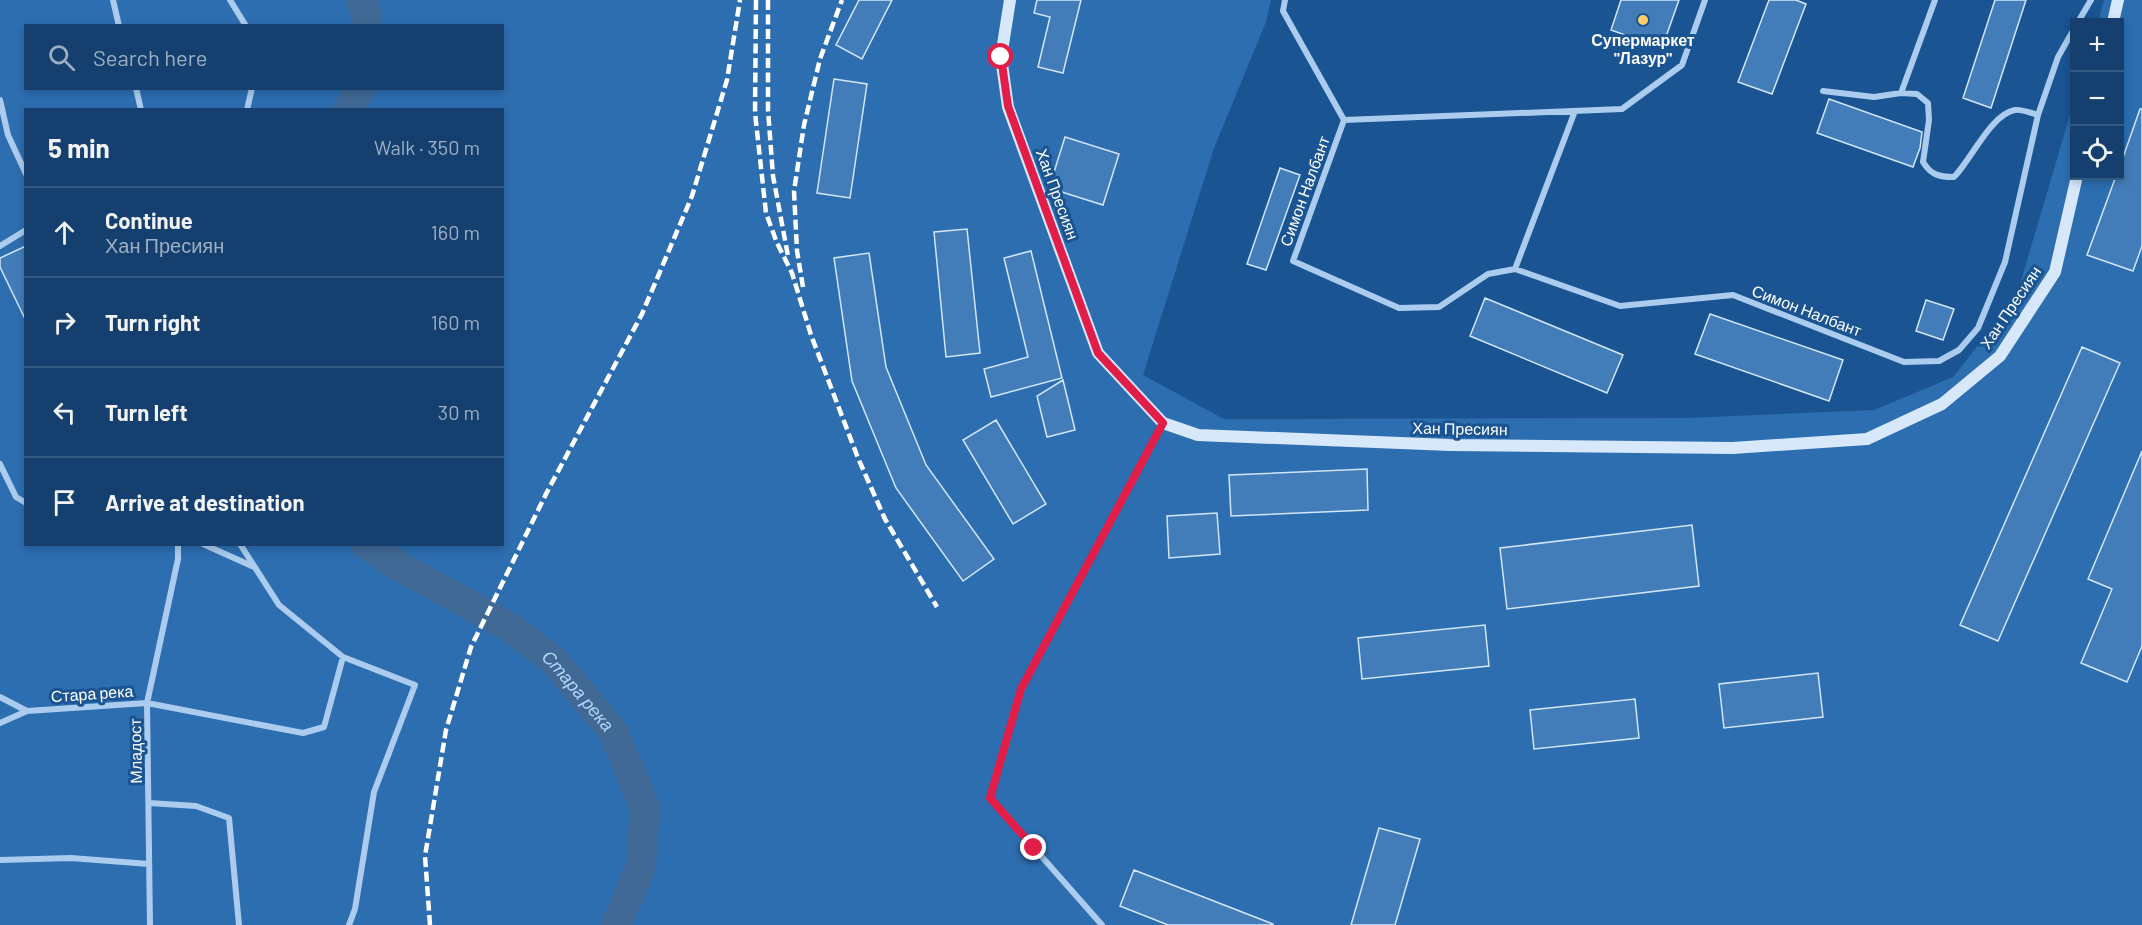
<!DOCTYPE html>
<html lang="en">
<head>
<meta charset="utf-8">
<style>
	:root { --surface:#143f6e; --page:#214a76; --text:#f1f3f6; --muted:#9dafc2; --line:#335881 }
	body { margin:0; font-family:Barlow,sans-serif; background:var(--page); color:var(--text) }
	.controls { position:absolute; right:18px; top:18px; display:grid; overflow:hidden; border-radius:0px; box-shadow:0 3px 9px #0003 }
	.controls button { width:54px; height:54px; display:grid; place-items:center; padding:0; border:0; border-bottom:2px solid var(--line); background:var(--surface); color:var(--text); font:30px sans-serif }
	.stop { position:absolute; width:18px; height:18px; margin:-14px; border:4px solid #e11d48; border-radius:50%; background:#fff }
	.stop.end { background:#e11d48; border-color:#fff; box-shadow:0 2px 6px #0008 }
	.list { margin:0; padding:0; list-style:none }
	h2 { display:flex; justify-content:space-between; align-items:center; height:78px; margin:0; padding:0 24px; font-size:26px }
	h2 small { font-size:20px; font-weight:400; color:var(--muted) }
	.list li { display:grid; grid-template-columns:39px 1fr auto; gap:18px; align-items:center; box-sizing:border-box; height:90px; padding:0 24px; border-top:2px solid var(--line) }
	.list b { display:block; font-size:22px; white-space:nowrap }
	.list p { margin:0; font-size:20px; white-space:nowrap; color:var(--muted) }
	.list em { font-size:20px; font-style:normal; color:var(--muted) }
	.icon { flex:none; width:33px; height:33px; fill:none; stroke:currentColor; stroke-width:2; stroke-linecap:round; stroke-linejoin:round }
	.map { position:relative; flex:none; width:2142px; height:925px; overflow:hidden }
	.search { position:absolute; background:var(--surface); box-shadow:0 3px 9px #0003; left:24px; top:24px; width:480px; height:66px; display:flex; align-items:center; gap:15px; box-sizing:border-box; padding:0 21px; border-radius:0px; color:var(--muted); font-size:22px }
	.panel { position:absolute; background:var(--surface); box-shadow:0 3px 9px #0003; left:24px; top:108px; width:480px; height:438px; border-radius:0px }
	.map>svg:first-child { display:block }
	.green { fill:#2d6eb1; fill-rule:evenodd }
	.lines { fill:none; stroke-linecap:round; stroke-linejoin:round }
	.river { stroke:#406996; stroke-width:30 }
	.building { fill:#437db9; stroke:#d1e6fb; stroke-width:1.5 }
	.street { stroke:#abccef; stroke-width:6 }
	.secondary { stroke:#d8e8fb; stroke-width:12 }
	.rail { stroke:#fff; stroke-width:4.5; stroke-dasharray:10 4.5; stroke-linecap:butt }
	.route { stroke:#e11d48; stroke-width:8 }
	.poi-dot { fill:#ffce69; stroke:#1a5492; stroke-width:2 }
	.labels { text-anchor:middle; dominant-baseline:central; stroke-width:6; stroke-linejoin:round; paint-order:stroke }
	.poi-label { font-size:16px; font-weight:bold; fill:#fff; stroke:#1a5492 }
	.street-label { font-size:16px; fill:#fff; stroke:#1a5492 }
	.water-label { font-size:18px; font-style:italic; fill:#b7d6f6; stroke:#1a5492 }
</style>
</head>
<body>
<div class="map">
<svg width="2142" height="925" viewBox="0 0 2142 925">
	<rect width="100%" height="100%" fill="#1a5492"/>
	<path class="green" d="M 0,0 L 1271,0 L 1266,22 L 1214,148 L 1143,375 L 1224,419 L 1687,418 L 1874,410 L 1953,377 L 2016,298 L 2074,101 L 2074,176 L 2120,176 L 2120,22 L 2098,22 L 2104,0 L 2142,0 L 2142,925 L 0,925 ZM 26,26 L 502,26 L 502,88 L 26,88 ZM 26,110 L 502,110 L 502,544 L 26,544 Z"/>
	<g class="lines">
		<g class="river">
			<path d="M 361,0 L 367,14 L 367,26"/>
			<path d="M 348,110 L 360,88"/>
			<path id="s1" d="M 366,544 L 397,565 L 508,626 L 553,660 L 613,731 L 645,807 L 641,867 L 616,925"/>
		</g>
	</g>
	<path class="building" d="M 859,0 L 892,0 L 862,59 L 836,45 Z
		M 1037,0 L 1081,0 L 1063,73 L 1038,67 L 1050,17 L 1034,13 Z
		M 1621,0 L 1679,0 L 1662,48 L 1611,30 Z
		M 1769,0 L 1796,0 L 1806,4 L 1772,94 L 1738,82 Z
		M 1995,0 L 2026,0 L 1991,108 L 1963,98 Z
		M 834,79 L 867,84 L 850,198 L 817,193 Z
		M 1829,99 L 1922,132 L 1920,148 L 1913,167 L 1817,133 Z
		M 2140,109 L 2142,109 L 2142,246 L 2133,271 L 2087,255 L 2116,176 L 2120,176 L 2120,166 Z
		M 1065,137 L 1119,154 L 1103,205 L 1049,188 Z
		M 1280,168 L 1300,175 L 1266,270 L 1247,264 Z
		M 967,229 L 980,353 L 946,357 L 934,232 Z
		M 26,246 L 26,321 L 0,267 L 0,258 Z
		M 1031,251 L 1062,378 L 991,397 L 984,369 L 1028,357 L 1004,258 Z
		M 869,253 L 886,367 L 926,465 L 994,559 L 963,581 L 896,488 L 852,381 L 834,258 Z
		M 1485,298 L 1623,355 L 1607,393 L 1470,336 Z
		M 1926,300 L 1954,309 L 1943,340 L 1916,331 Z
		M 1710,314 L 1843,360 L 1829,401 L 1695,354 Z
		M 2082,347 L 2120,363 L 1998,641 L 1960,625 Z
		M 1063,380 L 1075,430 L 1047,437 L 1037,396 Z
		M 996,420 L 1046,504 L 1013,524 L 963,440 Z
		M 2142,451 L 2142,646 L 2127,682 L 2081,663 L 2112,589 L 2088,579 Z
		M 1367,469 L 1368,510 L 1231,516 L 1229,475 Z
		M 1217,513 L 1220,554 L 1169,558 L 1167,516 Z
		M 1692,525 L 1699,586 L 1507,609 L 1500,548 Z
		M 1485,625 L 1489,666 L 1362,679 L 1358,638 Z
		M 1818,673 L 1823,717 L 1724,728 L 1719,684 Z
		M 1635,699 L 1639,738 L 1534,749 L 1530,710 Z
		M 1379,828 L 1420,839 L 1395,925 L 1351,925 Z
		M 1134,870 L 1273,924 L 1273,925 L 1168,925 L 1120,906 Z"/>
	<g class="lines">
		<path class="street" d="M 113,0 L 119,26
			M 230,0 L 246,26
			M 1285,0 L 1283,11 L 1344,120
			M 2078,22 L 2091,0
			M 136,88 L 141,110
			M 1823,91 L 1874,97 L 1901,93 L 1917,94 L 1928,103 L 1929,120 L 1923,162 C 1931,175 1939,177 1954,177 C 1971,160 1991,114 2015,110 C 2021,109 2031,113 2038,115
			M 1901,93 L 1935,0
			M 0,100 L 8,135 L 26,174
			M 247,110 L 252,88
			M 1344,120 L 1293,261 L 1399,308 L 1439,307 L 1488,274 L 1515,269 L 1620,306 L 1733,295 L 1904,362 L 1939,361 L 1959,350 L 1978,328 L 2005,262 L 2038,115 L 2058,57 L 2074,29
			M 1344,120 L 1622,109 L 1682,65 L 1705,0
			M 0,246 L 26,230
			M 1515,269 L 1575,111
			M 0,464 L 16,497 L 26,503
			M 203,544 L 254,567
			M 240,544 L 279,605 L 343,657
			M 0,697 L 27,711
			M 0,723 L 27,711 L 147,703 L 303,733 L 324,727 L 343,657 L 415,685 L 374,792 L 355,909 L 349,925
			M 149,803 L 196,806 L 229,818 L 239,925
			M 0,860 L 71,858 L 149,864
			M 150,925 L 147,703 L 178,559 L 178,544
			M 1102,925 L 990,798 L 1021,689 L 1163,423"/>
		<path class="secondary" d="M 1010,0 L 1001,57 L 1008,107 L 1098,353 L 1163,423 L 1198,435 L 1450,445 L 1733,448 L 1867,439 L 1942,404 L 2000,356 L 2055,272 L 2077,176
			M 2113,22 L 2118,0"/>
		<path class="rail" d="M 756,0 L 755,113 L 766,213 L 777,243 L 792,273 L 811,335 L 858,458 L 885,519 L 937,607
			M 768,0 L 768,110 L 773,176 L 788,256
			M 803,287 L 797,251 L 794,191 L 804,125 L 820,59 L 842,0
			M 430,925 L 425,856 L 446,730 L 471,647 L 546,494 L 642,314 L 692,196 L 727,80 L 740,0"/>
	</g>
	<g class="lines">
		<path class="route" d="M 1001,57 L 1008,106 L 1098,353 L 1163,423 L 1021,689 L 990,798 L 1034,848"/>
	</g>
	<circle class="poi-dot" cx="1643" cy="20" r="6"/>
	<g class="labels">
		<g class="poi-label">
			<text x="1643" y="39">Супермаркет<tspan x="1643" dy="18">"Лазур"</tspan></text>
		</g>
		<g class="street-label">
			<text transform="translate(1304 191) rotate(-70)">Симон Налбант</text>
			<text transform="translate(1058 194) rotate(70)">Хан Пресиян</text>
			<text transform="translate(2010 307) rotate(-56)">Хан Пресиян</text>
			<text transform="translate(1807 310) rotate(21)">Симон Налбант</text>
			<text transform="translate(1460 428) rotate(1)">Хан Пресиян</text>
			<text transform="translate(92 693) rotate(-4)">Стара река</text>
			<text transform="translate(135 751) rotate(-91)">Младост</text>
		</g>
		<g class="water-label">
			<text stroke="none"><textPath href="#s1" startOffset="260">Стара река</textPath></text>
		</g>
	</g>
</svg>
<div class="controls">
<button>+</button>
<button>−</button>
<button><svg class="icon" aria-label="locate" viewBox="0 0 24 24"><circle cx="12" cy="12" r="6"/><path d="M12 2v4M12 18v4M2 12h4M18 12h4"/></svg></button>
</div>
<div class="stop" style="left:1001px;top:57px"></div>
<div class="stop end" style="left:1034px;top:848px"></div>
<div class="search"><svg class="icon" aria-label="search" viewBox="0 0 24 24"><circle cx="10" cy="10" r="6"/><path d="M15 15l6 6"/></svg>Search here</div>
<section class="panel">
<h2>5 min<small>Walk · 350 m</small></h2>
<ul class="list">
<li><svg class="icon" aria-label="ahead" viewBox="0 0 24 24"><path d="M12 20V5M6 11l6-6 6 6"/></svg><div><b>Continue</b><p>Хан Пресиян</p></div><em>160 m</em></li>
<li><svg class="icon" aria-label="right" viewBox="0 0 24 24"><path d="M7 20v-9h11M14 6l5 5-5 5"/></svg><div><b>Turn right</b></div><em>160 m</em></li>
<li><svg class="icon" aria-label="left" viewBox="0 0 24 24"><path d="M17 20v-9H6M10 6l-5 5 5 5"/></svg><div><b>Turn left</b></div><em>30 m</em></li>
<li><svg class="icon" aria-label="arrive" viewBox="0 0 24 24"><path d="M6 21V4h12l-3 4 3 4H6"/></svg><div><b>Arrive at destination</b></div></li>
</ul>
</section>
</div>
</body>
</html>
